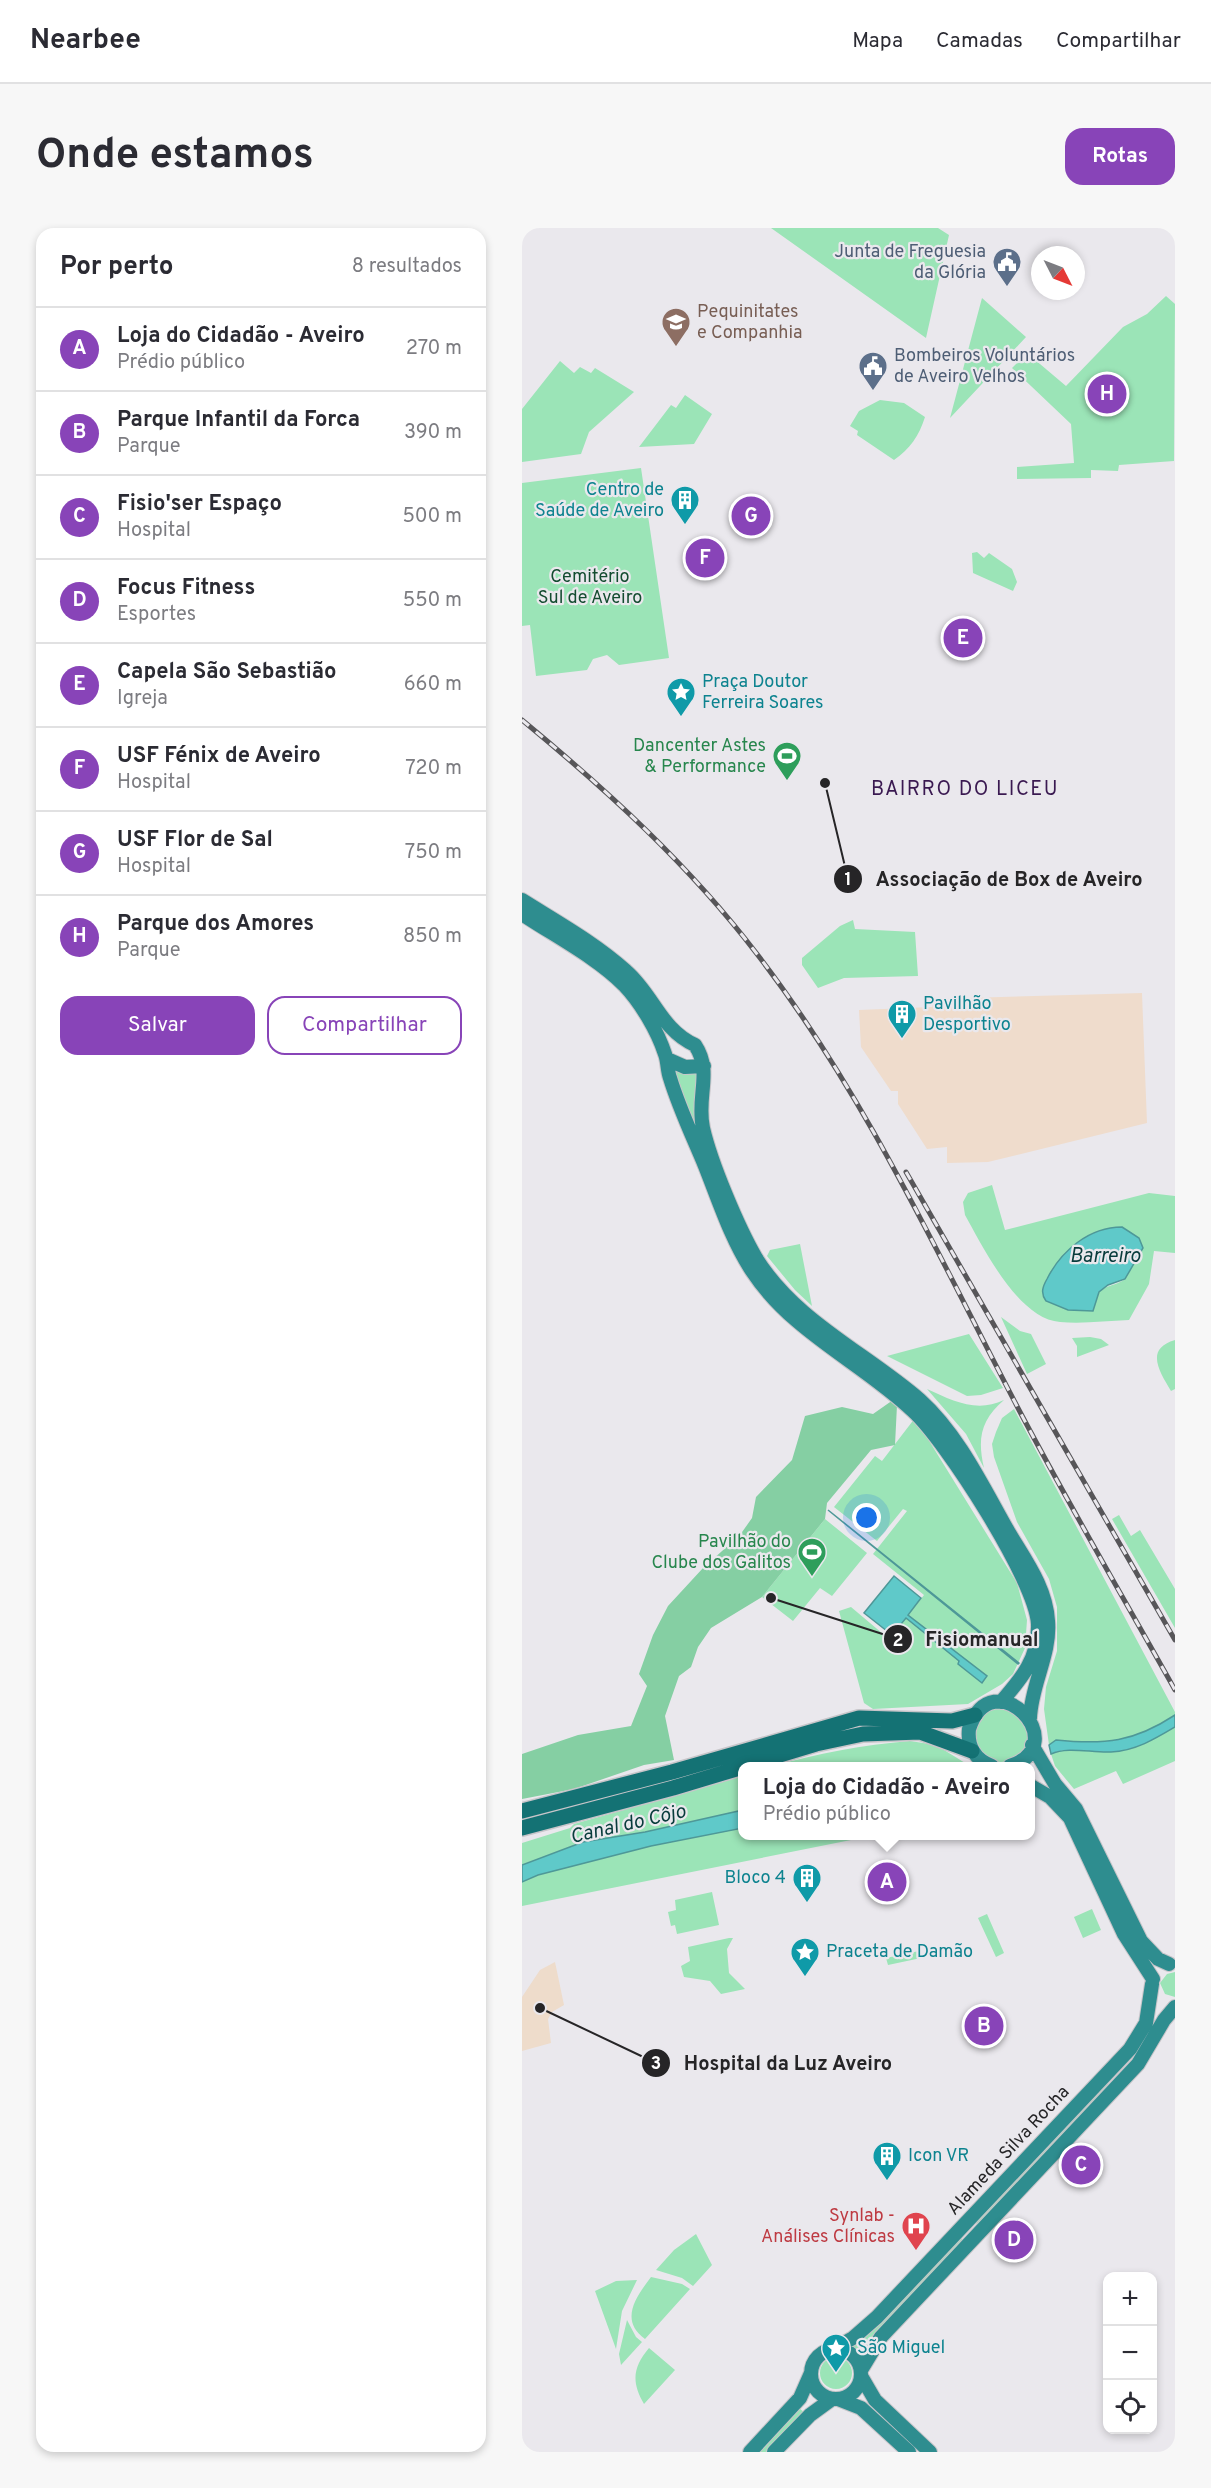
<!DOCTYPE html>
<html lang="pt">
<head>
<meta charset="utf-8">
<style>
	:root { --surface:#fff; --page:#f7f7f7; --text:#2b2b33; --muted:#7c7c81; --line:#e1e1e2; --accent:#8844b8 }
	body { margin:0; font-family:Overpass,sans-serif; background:var(--page); color:var(--text) }
	.controls { position:absolute; right:18px; bottom:18px; display:grid; overflow:hidden; border-radius:12px; box-shadow:0 3px 9px #0003 }
	.controls button { width:54px; height:54px; display:grid; place-items:center; padding:0; border:0; border-bottom:2px solid var(--line); background:var(--surface); color:var(--text); font:30px sans-serif }
	.compass { position:absolute; left:509px; top:18px; width:54px; height:54px; border-radius:50%; background:var(--surface); box-shadow:0 3px 9px #0003; rotate:132deg }
	.you { position:absolute; left:345px; top:1290px; width:21px; height:21px; margin:-15px; border:4px solid #fff; border-radius:50%; background:#1a73e8; box-shadow:0 0 0 9px #1a73e833 }
	.badge { display:grid; place-items:center; width:39px; height:39px; border-radius:50%; background:var(--accent); color:#fff; font-size:20px; font-weight:700 }
	.pin { position:absolute; translate:-50% -50%; border:3px solid #fff; box-shadow:0 2px 6px #0006 }
	.popup { position:absolute; left:216px; top:1534px; width:297px; height:78px; box-sizing:border-box; display:grid; place-content:center; border-radius:12px; background:var(--surface); filter:drop-shadow(0 2px 4px #0005); font-size:20px; white-space:nowrap; color:var(--muted) }
	.popup b { font-size:22px; color:var(--text) }
	.popup::after { content:''; position:absolute; left:50%; top:100%; margin-left:-12px; border:12px solid transparent; border-top-color:var(--surface) }
	.list { margin:0; padding:0; list-style:none }
	h2 { display:flex; justify-content:space-between; align-items:center; height:78px; margin:0; padding:0 24px; font-size:26px }
	h2 small { font-size:20px; font-weight:400; color:var(--muted) }
	.list li { display:grid; grid-template-columns:39px 1fr auto; gap:18px; align-items:center; box-sizing:border-box; height:84px; padding:0 24px; border-top:2px solid var(--line) }
	.list b { display:block; font-size:22px; white-space:nowrap }
	.list p { margin:0; font-size:20px; white-space:nowrap; color:var(--muted) }
	.list em { font-size:20px; font-style:normal; color:var(--muted) }
	.actions { display:flex; gap:12px; padding:18px 24px }
	.actions a { flex:1; padding:14px 0; border:2px solid var(--accent); border-radius:18px; text-align:center; font-size:21px; color:var(--accent) }
	.actions .main { background:var(--accent); color:#fff }
	.icon { flex:none; width:33px; height:33px; fill:none; stroke:currentColor; stroke-width:2; stroke-linecap:round; stroke-linejoin:round }
	.map { position:relative; flex:none; width:653px; height:2224px; overflow:hidden; border-radius:18px }
	header { display:flex; align-items:center; gap:36px; box-sizing:border-box; height:84px; padding:0 30px; background:var(--surface); border-bottom:2px solid var(--line) }
	header strong { font-size:28px }
	nav { display:flex; gap:33px; margin-inline-start:auto; font-size:21px }
	.intro { display:flex; align-items:center; justify-content:space-between; box-sizing:border-box; height:144px; padding:0 36px }
	h1 { margin:0; font-size:42px }
	.button { padding:15px 27px; border-radius:18px; background:var(--accent); color:#fff; font-size:21px; font-weight:700 }
	main { display:flex; gap:36px; padding:0 36px }
	aside { flex:1; background:var(--surface); border-radius:18px; box-shadow:0 3px 9px #0003 }
	.map>svg:first-child { display:block }
	.education { fill:#efdccc }
	.medical { fill:#eedccb }
	.green { fill:#9be4b7; fill-rule:evenodd }
	.forest { fill:#85cfa3 }
	.water { fill:#5fc9c9; stroke:#4e9898; stroke-width:1.5 }
	.lines { fill:none; stroke-linecap:round; stroke-linejoin:round }
	.secondary-casing { stroke:#c7c5c9; stroke-width:16 }
	.primary-casing { stroke:#c7c5c9; stroke-width:18 }
	.secondary { stroke:#2e8d8f; stroke-width:14 }
	.primary { stroke:#147274; stroke-width:15 }
	.rail-casing { stroke:#575659; stroke-width:5 }
	.rail { stroke:#eae8ed; stroke-width:3; stroke-dasharray:9; stroke-linecap:butt }
	.labels { text-anchor:middle; dominant-baseline:central; stroke-width:4.5; stroke-linejoin:round; paint-order:stroke }
	.service-label { font-size:18px; fill:#4e5e75; stroke:#eae8ed; text-anchor:end }
	.education-label { font-size:18px; fill:#785e54; stroke:#eae8ed; text-anchor:start }
	.culture-label { font-size:18px; fill:#0d838f; stroke:#eae8ed; text-anchor:start }
	.park-label { font-size:18px; fill:#134c30; stroke:#eae8ed }
	.leisure-label { font-size:18px; fill:#27864d; stroke:#eae8ed; text-anchor:end }
	.street-label { font-size:18px; fill:#262527; stroke:#eae8ed }
	.health-label { font-size:18px; fill:#be3a42; stroke:#eae8ed; text-anchor:end }
	.neighbourhood-label { font-size:20px; letter-spacing:1.5px; fill:#3a1951; stroke:#eae8ed }
	.water-label { font-size:20px; font-style:italic; fill:#083c3c; stroke:#eae8ed }
	.leader { fill:none; stroke:#262527; stroke-width:2 }
	.callout-dot { fill:#262527; stroke:#eae8ed; stroke-width:2 }
	.mark-label { font-size:18px; text-anchor:middle; font-weight:bold; fill:#fff }
	.callout-label { font-size:20px; text-anchor:middle; font-weight:bold; fill:#262527; stroke:#eae8ed; stroke-width:4.5; stroke-linejoin:round; paint-order:stroke }
</style>
</head>
<body>
<header>
<strong>Nearbee</strong>
<nav><a>Mapa</a><a>Camadas</a><a>Compartilhar</a></nav>
</header>
<div class="intro"><h1>Onde estamos</h1><a class="button">Rotas</a></div>
<main>
<aside>
<h2>Por perto<small>8 resultados</small></h2>
<ul class="list">
<li><span class="badge">A</span><div><b>Loja do Cidadão - Aveiro</b><p>Prédio público</p></div><em>270 m</em></li>
<li><span class="badge">B</span><div><b>Parque Infantil da Forca</b><p>Parque</p></div><em>390 m</em></li>
<li><span class="badge">C</span><div><b>Fisio'ser Espaço</b><p>Hospital</p></div><em>500 m</em></li>
<li><span class="badge">D</span><div><b>Focus Fitness</b><p>Esportes</p></div><em>550 m</em></li>
<li><span class="badge">E</span><div><b>Capela São Sebastião</b><p>Igreja</p></div><em>660 m</em></li>
<li><span class="badge">F</span><div><b>USF Fénix de Aveiro</b><p>Hospital</p></div><em>720 m</em></li>
<li><span class="badge">G</span><div><b>USF Flor de Sal</b><p>Hospital</p></div><em>750 m</em></li>
<li><span class="badge">H</span><div><b>Parque dos Amores</b><p>Parque</p></div><em>850 m</em></li>
</ul>
<div class="actions"><a class="main">Salvar</a><a>Compartilhar</a></div>
</aside>
<div class="map">
<svg width="653" height="2224" viewBox="0 0 653 2224">
	<rect width="100%" height="100%" fill="#eae8ed"/>
	<path class="education" d="M 620,765 L 625,895 L 466,934 L 425,935 L 425,919 L 405,921 L 376,876 L 376,863 L 369,863 L 339,819 L 337,782 L 410,779 L 410,771 Z"/>
	<path class="medical" d="M 33,1734 L 42,1777 L 30,1784 L 26,1791 L 29,1815 L 0,1823 L 0,1769 L 18,1742 Z"/>
	<path class="green" d="M 249,0 L 416,0 L 427,7 L 404,110 Z
		M 644,68 L 653,76 L 652,233 L 597,237 L 596,243 L 569,242 L 569,250 L 495,251 L 495,239 L 552,235 L 549,196 L 490,140 L 505,125 L 544,158 L 601,99 L 625,86 Z
		M 460,70 L 504,109 L 428,190 Z
		M 38,133 L 52,145 L 58,139 L 69,145 L 73,140 L 112,164 L 67,204 L 59,226 L 0,234 L 0,181 Z
		M 163,167 L 190,186 L 172,216 L 117,219 L 149,177 L 154,180 Z
		M 358,172 L 382,175 L 403,189 C 397,208 388,221 372,232 L 335,207 L 336,203 L 328,198 L 337,183 Z
		M 119,240 L 147,430 L 97,437 L 85,427 L 71,431 L 65,442 L 14,448 L 8,397 L 0,398 L 0,255 Z
		M 455,324 L 462,330 L 467,325 L 490,341 L 495,354 L 491,363 L 451,345 L 450,325 Z
		M 331,692 L 333,701 L 393,704 L 396,748 L 322,750 L 296,760 L 280,737 L 280,730 L 318,698 Z
		M 152,842 L 177,844 L 176,905 Z
		M 470,957 L 483,1002 L 627,965 L 653,968 L 653,1025 L 632,1023 L 627,1056 L 607,1092 C 584,1093 560,1096 538,1094 C 496,1091 461,1019 443,987 L 441,974 L 446,965 ZM 586,1001 L 621,1020 L 603,1051 C 590,1061 573,1055 572,1080 L 532,1038 L 552,1017 Z
		M 278,1016 L 290,1078 L 273,1062 L 245,1028 L 248,1022 Z
		M 479,1089 L 498,1103 L 509,1106 L 524,1136 L 505,1146 Z
		M 447,1106 L 481,1160 L 459,1167 L 445,1168 L 365,1128 Z
		M 568,1109 L 579,1111 L 587,1117 L 555,1129 L 555,1118 L 550,1110 Z
		M 653,1112 L 653,1161 L 649,1163 C 638,1144 622,1121 653,1112 Z
		M 405,1161 C 431,1173 455,1185 482,1172 C 459,1192 455,1210 462,1240 L 444,1206 Z
		M 492,1181 L 653,1484 L 653,1487 C 612,1514 583,1517 535,1512 L 527,1517 L 522,1481 L 524,1459 L 535,1423 L 535,1379 L 527,1351 L 495,1294 L 472,1229 L 470,1216 L 474,1204 L 480,1190 Z
		M 393,1190 L 495,1355 L 505,1392 L 503,1420 L 491,1446 L 480,1456 L 446,1476 L 351,1481 L 342,1475 L 317,1383 L 329,1379 L 367,1411 L 402,1367 L 351,1326 L 385,1283 L 381,1281 L 355,1313 L 312,1279 L 353,1228 L 360,1233 Z
		M 597,1287 L 609,1308 L 618,1302 L 653,1361 L 653,1400 L 590,1291 Z
		M 303,1291 L 345,1325 L 310,1368 L 298,1360 L 271,1393 L 240,1369 Z
		M452 1507a27 27 0 1 1 54 0a27 27 0 1 1-54 0Z
		M 653,1499 L 653,1533 L 601,1556 L 594,1543 L 552,1561 L 533,1538 L 529,1526 C 546,1518 569,1525 589,1524 C 613,1523 633,1511 653,1499 Z
		M 388,1513 L 414,1517 L 448,1538 L 252,1538 C 297,1525 340,1517 388,1513 Z
		M 221,1548 L 221,1608 L 349,1608 L 0,1678 L 0,1615 L 48,1600 L 52,1596 Z
		M 190,1664 L 197,1697 L 155,1706 L 153,1697 L 149,1698 L 146,1684 L 154,1682 L 153,1672 Z
		M 570,1681 L 579,1702 L 561,1710 L 552,1689 Z
		M 465,1686 L 482,1725 L 474,1729 L 456,1690 Z
		M 207,1710 L 211,1710 L 205,1721 L 207,1745 L 223,1761 L 199,1766 L 188,1753 L 162,1749 L 159,1738 L 168,1733 L 166,1719 Z
		M 397,1723 L 399,1730 L 366,1737 L 364,1730 Z
		M 653,1744 L 653,1769 L 643,1766 L 638,1755 L 645,1746 Z
		M 584,1854 L 588,1859 L 457,1998 L 453,1994 Z
		M 174,2006 L 190,2037 L 171,2058 L 160,2050 L 134,2042 L 152,2022 Z
		M 437,2008 L 444,2015 L 340,2127 L 329,2117 Z
		M 129,2049 L 160,2056 L 168,2061 L 123,2111 C 97,2092 114,2069 129,2049 Z
		M 115,2052 L 100,2083 L 94,2121 L 73,2063 L 94,2053 Z
		M 105,2092 L 114,2109 L 120,2114 L 99,2137 L 97,2126 Z
		M 127,2120 L 153,2142 L 122,2176 C 109,2154 111,2139 127,2120 Z
		M298 2145a16 16 0 1 1 32 0a16 16 0 1 1-32 0Z
		M 277,2180 L 283,2185 L 245,2224 L 236,2224 Z"/>
	<path class="forest" d="M 371,1172 L 375,1177 L 373,1217 L 349,1222 L 305,1275 L 303,1291 L 240,1369 L 189,1400 L 176,1419 L 169,1439 L 157,1448 L 143,1488 L 152,1532 L 122,1537 L 52,1561 L 0,1571 L 0,1526 L 56,1507 L 109,1498 L 125,1458 L 117,1446 L 131,1407 L 146,1378 L 181,1340 L 218,1307 L 230,1290 L 234,1269 L 270,1232 L 283,1188 L 320,1179 L 351,1186 Z"/>
	<path class="water" d="M 600,999 L 617,1010 L 621,1020 L 603,1051 L 586,1057 L 577,1064 L 571,1083 L 546,1082 L 524,1073 C 518,1065 521,1058 525,1051 C 539,1023 567,999 600,999 Z
		M 306,1282 L 497,1435 L 496,1436 Z
		M 372,1348 L 399,1370 L 386,1387 L 465,1448 L 460,1455 L 436,1436 L 437,1433 L 384,1390 L 370,1407 L 342,1385 Z
		M 653,1487 L 653,1499 C 633,1511 613,1523 589,1524 C 569,1525 546,1518 529,1526 L 527,1517 L 534,1512 C 583,1517 612,1514 653,1487 Z
		M 221,1582 L 221,1600 L 129,1618 L 16,1647 L 0,1654 L 0,1637 L 61,1614 L 123,1604 Z"/>
	<g class="lines">
		<g class="secondary-casing">
			<path id="secondary" d="M 0,672 C 35,694 73,715 104,743 C 131,766 139,802 173,817
				M 0,686 C 33,708 74,729 102,757 C 119,775 135,802 143,826 C 146,834 145,842 148,850 C 157,880 171,909 183,938 C 197,973 209,1011 230,1043 C 270,1104 339,1134 391,1183 C 424,1213 514,1353 516,1396 C 517,1430 500,1450 479,1474
				M 173,817 C 191,844 174,869 181,900 C 189,935 216,999 234,1030 C 273,1093 344,1125 398,1172 C 436,1206 461,1259 486,1303 C 503,1332 524,1359 526,1393 C 529,1426 509,1457 508,1490
				M 145,831 L 163,839 L 182,838
				M 510,1517 L 533,1556 L 554,1581 L 619,1713 L 636,1731 L 647,1736
				M 470,1538 C 453,1532 445,1518 447,1501 C 470,1430 554,1516 488,1538
				M 509,1558 L 528,1569 L 548,1590 L 602,1706 L 631,1751
				M 313,2120 L 331,2110 L 355,2089 L 608,1821 L 624,1795 L 630,1756
				M289 2146a25 25 0 1 1 50 0a25 25 0 1 1-50 0Z
				M 339,2142 L 359,2109 L 616,1836 L 642,1792 L 653,1779
				M 339,2148 L 353,2172 L 408,2224
				M 316,2171 L 339,2180 L 387,2224
				M 228,2224 L 278,2170 L 289,2145
				M 252,2224 L 288,2187 L 310,2171"/>
		</g>
		<g class="primary-casing">
			<path id="primary" d="M 222,1538 L 294,1516 L 341,1506 L 398,1504 L 450,1523
				M 0,1583 L 150,1544 L 337,1490 L 430,1493 L 453,1487
				M 0,1600 L 151,1560 L 221,1539"/>
		</g>
		<use href="#secondary" class="secondary"/>
		<use href="#primary" class="primary"/>
		<g class="rail-casing">
			<path id="rail" d="M 0,492 C 86,563 167,637 235,726 C 343,866 416,1027 497,1182 C 547,1277 601,1369 653,1462
				M 384,944 L 653,1412"/>
		</g>
		<use href="#rail" class="rail"/>
	</g>
	<defs>
		<g id="civic-pin" transform="scale(1.5)"><path d="M0 17L-7.5 6A9.5 9.5 0 1 1 7.5 6Z" fill="#5c6f8a" stroke="#eae8ed"/><path d="M-.6-6.5H3V-4.5H.6V-3L4-1V1h2V6H-6V1h2V-1L-.6-3ZM-1.2 2.5V6h2.4V2.5Z" fill="#fff"/></g>
		<g id="school-pin" transform="scale(1.5)"><path d="M0 17L-7.5 6A9.5 9.5 0 1 1 7.5 6Z" fill="#8d6e63" stroke="#eae8ed"/><path d="M0-5L7-2L0 1L-7-2ZM-4 1L0 2.5L4 1V4Q0 6-4 4Z" fill="#fff"/></g>
		<g id="building-pin" transform="scale(1.5)"><path d="M0 17L-7.5 6A9.5 9.5 0 1 1 7.5 6Z" fill="#0f9aa8" stroke="#eae8ed"/><path d="M-4-6H4V6H1V3H-1V6H-4ZM-2.5-4.3h1.7v1.8h-1.7ZM.8-4.3h1.7v1.8H.8ZM-2.5-1h1.7V.8h-1.7ZM.8-1h1.7V.8H.8Z" fill="#fff"/></g>
		<g id="sight-pin" transform="scale(1.5)"><path d="M0 17L-7.5 6A9.5 9.5 0 1 1 7.5 6Z" fill="#0f9aa8" stroke="#eae8ed"/><path d="M0-6L1.8-2.2L6-1.7L2.9 1.2L3.7 5.4L0 3.3L-3.7 5.4L-2.9 1.2L-6-1.7L-1.8-2.2Z" fill="#fff"/></g>
		<g id="stadium-pin" transform="scale(1.5)"><path d="M0 17L-7.5 6A9.5 9.5 0 1 1 7.5 6Z" fill="#2e9e5b" stroke="#eae8ed"/><path d="M0-5a6.5 5 0 1 0 0 10a6.5 5 0 1 0 0-10ZM-3.5-1.8h7v3.6h-7Z" fill="#fff"/></g>
		<g id="hospital-pin" transform="scale(1.5)"><path d="M0 17L-7.5 6A9.5 9.5 0 1 1 7.5 6Z" fill="#e0444e" stroke="#eae8ed"/><path d="M-5-5h3v3.5h4V-5h3V5h-3V1.5h-4V5h-3Z" fill="#fff"/></g>
	</defs>
	<g fill-rule="evenodd">
		<use href="#civic-pin" x="485" y="34"/>
		<use href="#school-pin" x="154" y="94"/>
		<use href="#civic-pin" x="351" y="138"/>
		<use href="#building-pin" x="163" y="272"/>
		<use href="#sight-pin" x="159" y="464"/>
		<use href="#stadium-pin" x="265" y="528"/>
		<use href="#building-pin" x="380" y="786"/>
		<use href="#stadium-pin" x="290" y="1324"/>
		<use href="#building-pin" x="285" y="1650"/>
		<use href="#sight-pin" x="283" y="1724"/>
		<use href="#building-pin" x="365" y="1928"/>
		<use href="#hospital-pin" x="394" y="1998"/>
		<use href="#sight-pin" x="314" y="2120"/>
	</g>
	<g class="labels">
		<g class="service-label">
			<text x="464" y="24">Junta de Freguesia<tspan x="464" dy="21">da Glória</tspan></text>
			<text x="372" y="128" text-anchor="start">Bombeiros Voluntários<tspan x="372" dy="21">de Aveiro Velhos</tspan></text>
		</g>
		<g class="education-label">
			<text x="175" y="84">Pequinitates<tspan x="175" dy="21">e Companhia</tspan></text>
		</g>
		<g class="culture-label">
			<text x="142" y="262" text-anchor="end">Centro de<tspan x="142" dy="21">Saúde de Aveiro</tspan></text>
			<text x="180" y="454">Praça Doutor<tspan x="180" dy="21">Ferreira Soares</tspan></text>
			<text x="401" y="776">Pavilhão<tspan x="401" dy="21">Desportivo</tspan></text>
			<text x="264" y="1650" text-anchor="end">Bloco 4</text>
			<text x="304" y="1724">Praceta de Damão</text>
			<text x="386" y="1928">Icon VR</text>
			<text x="335" y="2120">São Miguel</text>
		</g>
		<g class="park-label">
			<text x="68" y="349">Cemitério<tspan x="68" dy="21">Sul de Aveiro</tspan></text>
		</g>
		<g class="leisure-label">
			<text x="244" y="518">Dancenter Astes<tspan x="244" dy="21">&amp; Performance</tspan></text>
			<text x="269" y="1314">Pavilhão do<tspan x="269" dy="21">Clube dos Galitos</tspan></text>
		</g>
		<g class="street-label">
			<text transform="translate(487 1923) rotate(-47)">Alameda Silva Rocha</text>
		</g>
		<g class="health-label">
			<text x="373" y="1988">Synlab -<tspan x="373" dy="21">Análises Clínicas</tspan></text>
		</g>
		<g class="neighbourhood-label">
			<text x="443" y="562">BAIRRO DO LICEU</text>
		</g>
		<g class="water-label">
			<text x="583" y="1029">Barreiro</text>
			<text transform="translate(106 1597) rotate(-13)">Canal do Côjo</text>
		</g>
	</g>
	<path class="leader" d="M303 555L326 651M249 1370L376 1411M18 1780L134 1835"/>
	<g class="callout-dot">
		<circle cx="303" cy="555" r="6"/>
		<circle cx="249" cy="1370" r="6"/>
		<circle cx="18" cy="1780" r="6"/>
		<circle cx="326" cy="651" r="15"/>
		<circle cx="376" cy="1411" r="15"/>
		<circle cx="134" cy="1835" r="15"/>
	</g>
	<g class="mark-label">
		<text x="326" y="657">1</text>
		<text x="376" y="1418">2</text>
		<text x="134" y="1841">3</text>
	</g>
	<g class="callout-label">
		<text x="487" y="658">Associação de Box de Aveiro</text>
		<text x="460" y="1418">Fisiomanual</text>
		<text x="266" y="1842">Hospital da Luz Aveiro</text>
	</g>
</svg>
<div class="controls">
<button>+</button>
<button>−</button>
<button><svg class="icon" aria-label="locate" viewBox="0 0 24 24"><circle cx="12" cy="12" r="6"/><path d="M12 2v4M12 18v4M2 12h4M18 12h4"/></svg></button>
</div>
<svg class="compass" viewBox="-18 -18 36 36"><path d="M0-13l5 13h-10z" fill="#e53935"/><path d="M0 13l5-13h-10z" fill="#7c7c81"/></svg>
<div class="you"></div>
<div class="pin badge" style="left:365px;top:1654px">A</div>
<div class="popup"><b>Loja do Cidadão - Aveiro</b>Prédio público</div>
<div class="pin badge" style="left:462px;top:1798px">B</div>
<div class="pin badge" style="left:559px;top:1937px">C</div>
<div class="pin badge" style="left:492px;top:2012px">D</div>
<div class="pin badge" style="left:441px;top:410px">E</div>
<div class="pin badge" style="left:183px;top:330px">F</div>
<div class="pin badge" style="left:229px;top:288px">G</div>
<div class="pin badge" style="left:585px;top:166px">H</div>
</div>
</main>
</body>
</html>
